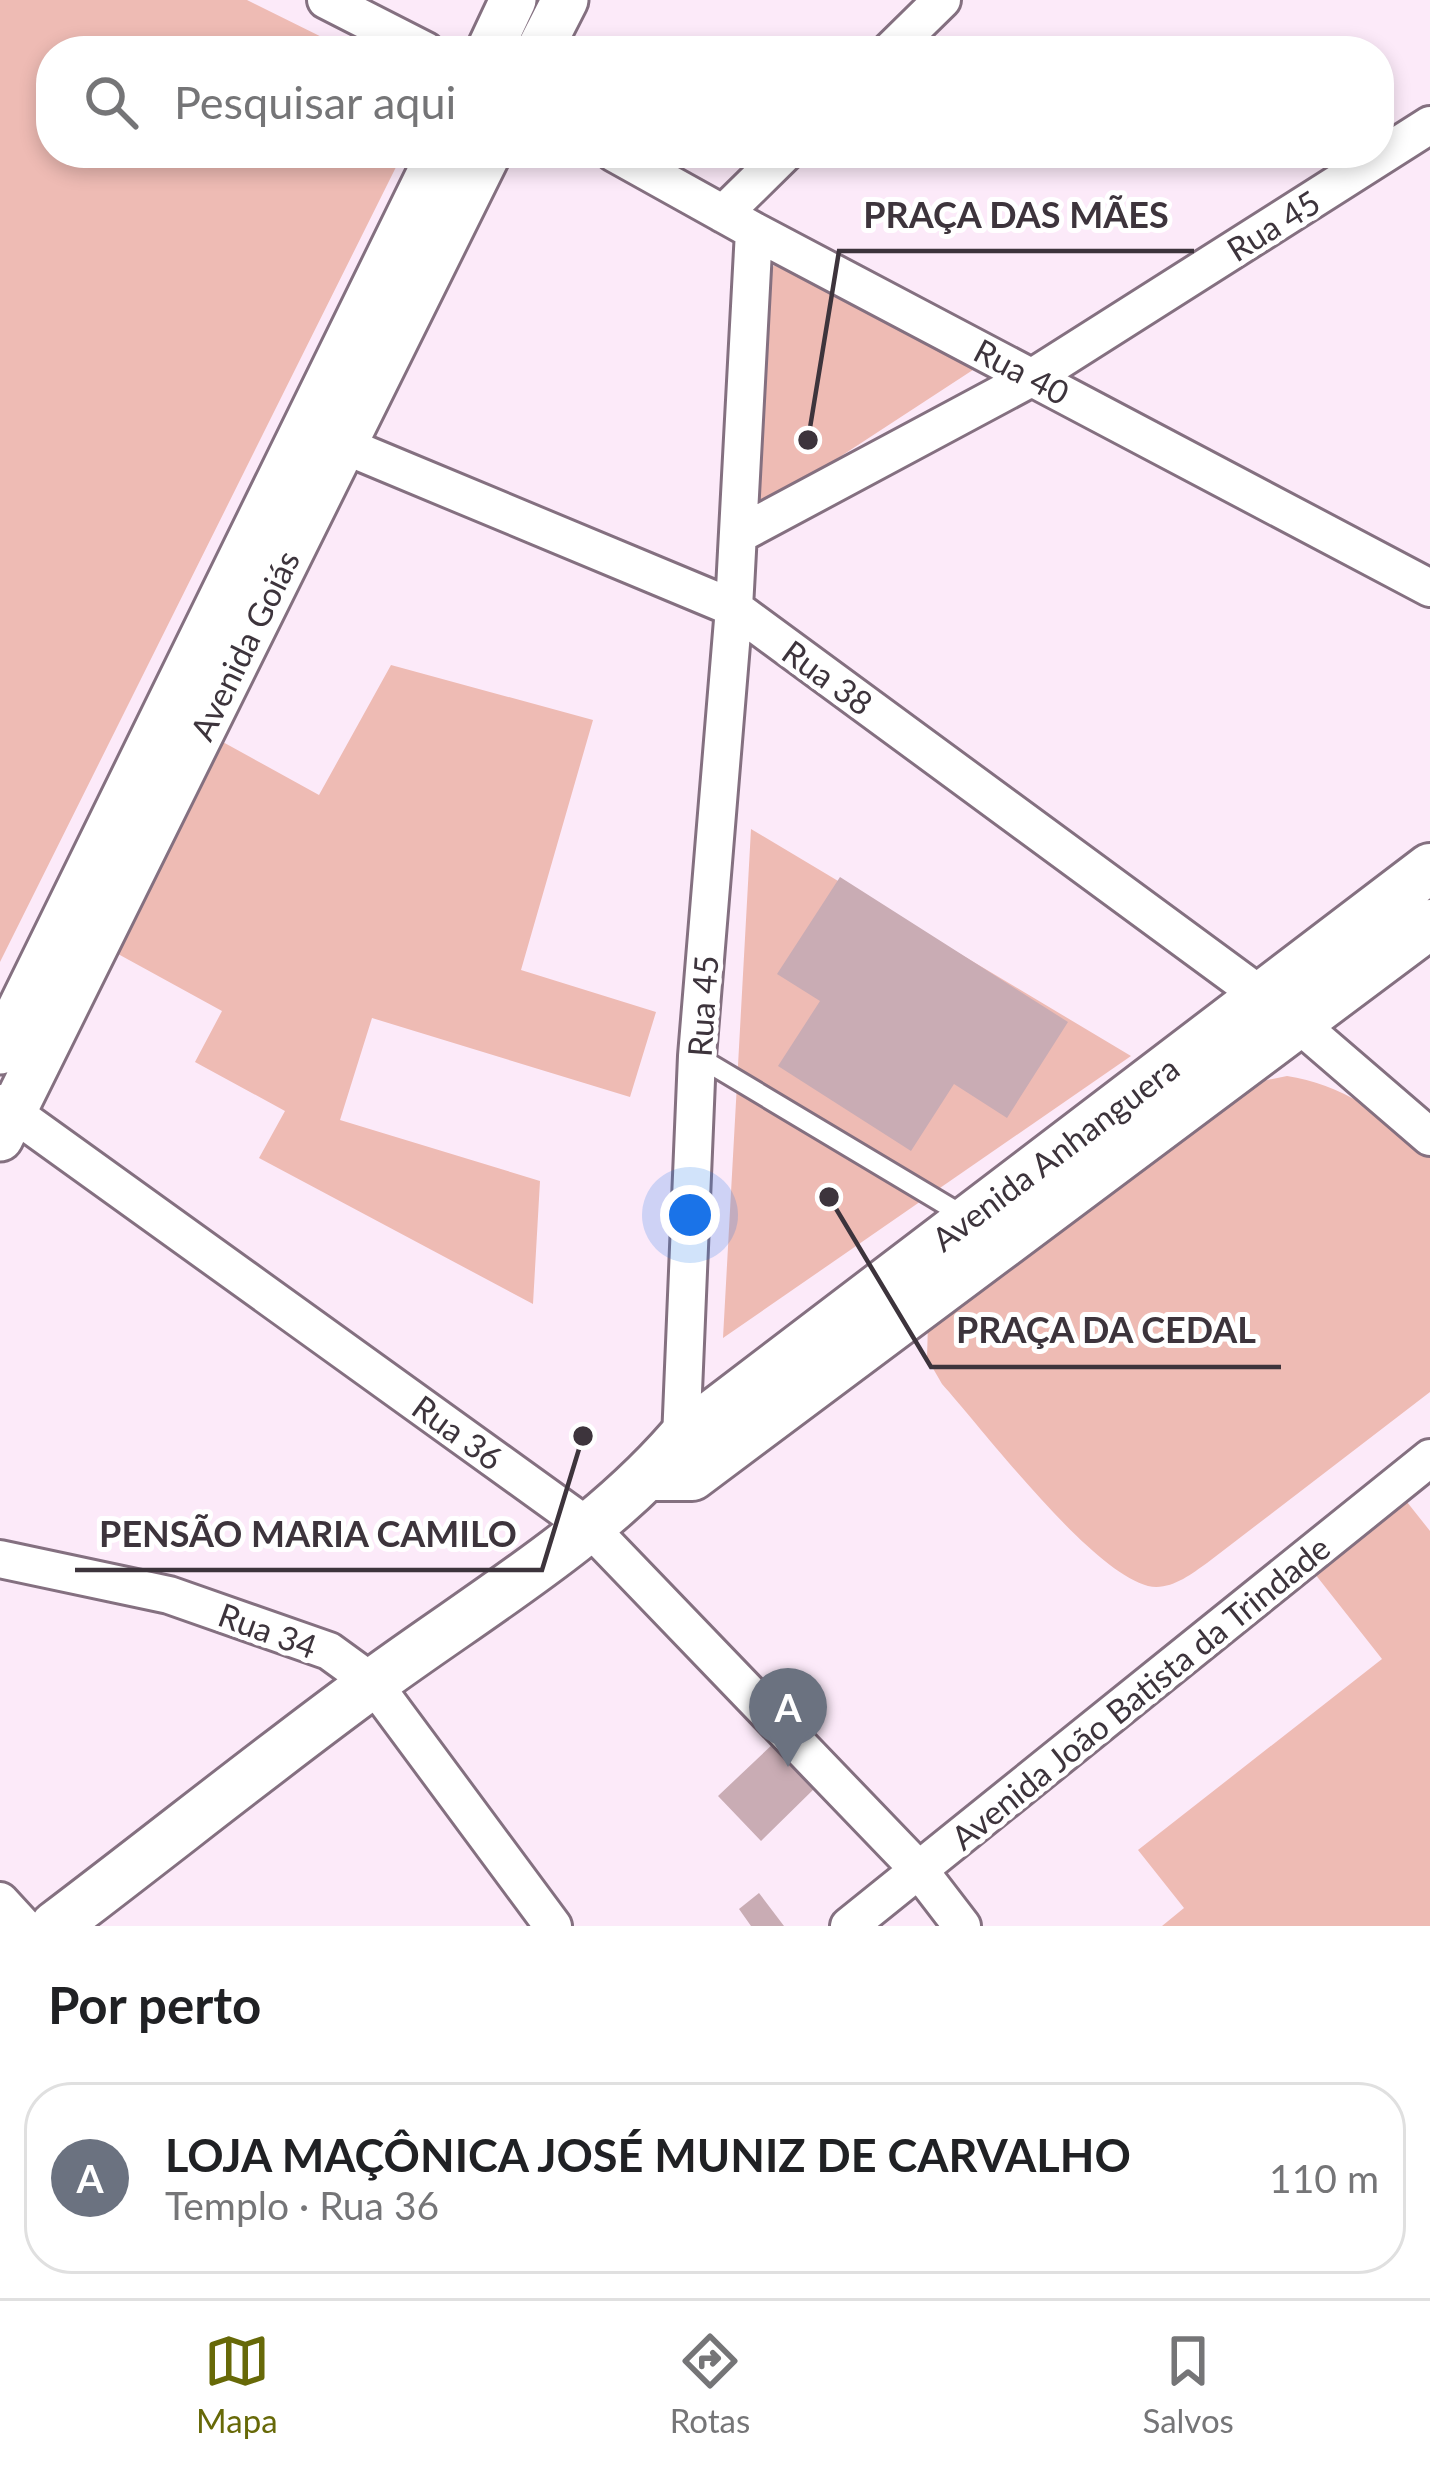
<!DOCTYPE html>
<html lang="pt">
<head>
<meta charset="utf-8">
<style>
	:root { --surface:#fff; --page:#f6f6f6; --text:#202124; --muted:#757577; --line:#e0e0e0; --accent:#676908 }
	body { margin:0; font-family:Lato,sans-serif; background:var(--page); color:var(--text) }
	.you { position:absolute; left:690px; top:1215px; width:42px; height:42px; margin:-30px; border:9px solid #fff; border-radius:50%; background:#1a73e8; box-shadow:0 0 0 18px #1a73e833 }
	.badge { display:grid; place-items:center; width:78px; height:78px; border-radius:50%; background:var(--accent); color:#fff; font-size:39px; font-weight:700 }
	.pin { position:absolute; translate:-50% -99px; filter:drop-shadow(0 3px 6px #0008) }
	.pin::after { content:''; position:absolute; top:63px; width:42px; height:36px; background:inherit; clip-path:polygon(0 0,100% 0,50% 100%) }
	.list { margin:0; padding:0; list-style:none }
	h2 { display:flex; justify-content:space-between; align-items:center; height:156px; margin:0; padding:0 48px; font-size:51px }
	h2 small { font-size:39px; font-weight:400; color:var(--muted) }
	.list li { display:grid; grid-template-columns:78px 1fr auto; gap:36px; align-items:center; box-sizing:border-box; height:192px; margin:0 24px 24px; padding:0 24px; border:3px solid var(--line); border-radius:48px }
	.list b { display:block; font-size:45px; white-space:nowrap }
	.list p { margin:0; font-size:39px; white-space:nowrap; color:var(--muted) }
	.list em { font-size:39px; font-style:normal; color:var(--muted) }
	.icon { flex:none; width:66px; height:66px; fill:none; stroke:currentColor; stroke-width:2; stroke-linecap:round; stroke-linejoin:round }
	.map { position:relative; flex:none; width:1430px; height:1926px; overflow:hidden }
	.search { position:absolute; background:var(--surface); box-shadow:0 6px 18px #0003; left:36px; right:36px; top:36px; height:132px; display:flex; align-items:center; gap:30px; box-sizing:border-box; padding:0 42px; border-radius:48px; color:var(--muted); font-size:45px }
	.sheet { height:372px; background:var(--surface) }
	nav { display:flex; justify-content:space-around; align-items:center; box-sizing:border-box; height:168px; border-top:3px solid var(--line); background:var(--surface); font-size:33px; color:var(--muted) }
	nav a { display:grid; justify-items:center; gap:6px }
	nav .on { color:var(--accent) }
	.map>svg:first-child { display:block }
	.green { fill:#eebbb4 }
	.building { fill:#c9acb4 }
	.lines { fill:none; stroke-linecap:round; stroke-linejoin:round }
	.service-casing { stroke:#847080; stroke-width:24 }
	.minor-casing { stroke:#847080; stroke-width:42 }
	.tertiary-casing { stroke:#847080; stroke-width:51 }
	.secondary-casing { stroke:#847080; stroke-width:54 }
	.service { stroke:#fff; stroke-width:18 }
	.minor { stroke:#fff; stroke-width:36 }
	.tertiary { stroke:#fff; stroke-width:45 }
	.secondary { stroke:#fff; stroke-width:48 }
	.labels { text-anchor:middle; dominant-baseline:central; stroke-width:10; stroke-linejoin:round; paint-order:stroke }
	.street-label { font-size:33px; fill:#3d343c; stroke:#fff }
	.leader { fill:none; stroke:#3d343c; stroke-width:4.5 }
	.callout-dot { fill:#3d343c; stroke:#fff; stroke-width:4.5 }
	.callout-label { font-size:36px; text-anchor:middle; font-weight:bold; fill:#3d343c; stroke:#fff; stroke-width:10; stroke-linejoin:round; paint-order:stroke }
</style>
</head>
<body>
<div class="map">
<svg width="1430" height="1926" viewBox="0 0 1430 1926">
	<rect width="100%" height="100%" fill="#fceaf9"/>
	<path class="green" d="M 0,0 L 247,0 L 350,51 L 51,51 L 51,153 L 403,153 L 0,962 Z
		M 774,265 L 982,364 L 748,517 L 760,295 Z
		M 391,665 L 593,720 L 521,970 L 656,1012 L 630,1097 L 372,1018 L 340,1120 L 540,1181 L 533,1304 L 259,1158 L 285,1111 L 195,1062 L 222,1011 L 98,943 L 212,736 L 319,795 Z
		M 751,829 L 1131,1056 L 723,1338 Z
		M 1287,1076 C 1339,1083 1389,1118 1430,1150 L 1430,1392 L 1207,1563 C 1190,1575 1170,1591 1148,1586 C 1089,1570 986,1433 942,1384 L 927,1358 L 928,1323 L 1247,1084 Z
		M 1407,1502 L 1430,1531 L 1430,1926 L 1162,1926 L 1184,1908 L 1138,1850 L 1382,1659 L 1315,1574 Z"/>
	<path class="building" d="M 840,877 L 1068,1022 L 1007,1118 L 954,1084 L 911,1151 L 778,1066 L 820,1001 L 777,974 Z
		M 774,1743 L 817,1786 L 761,1841 L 718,1796 Z
		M 759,1893 L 784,1926 L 751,1926 L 739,1909 Z"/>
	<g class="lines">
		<g class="service-casing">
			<path id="service" d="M 697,1056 L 966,1217"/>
		</g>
		<g class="minor-casing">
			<path id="minor" d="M 326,0 L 426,51
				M 890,51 L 942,0
				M 614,153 L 754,231 L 1430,588
				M 723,214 L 785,153
				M 343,445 L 734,608 L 1263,997
				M 738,535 L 1033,377 L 1430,125
				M 1300,1025 L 1430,1137
				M 0,1103 L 590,1528 L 919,1870 L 962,1926
				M 686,1455 L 681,1439 L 697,1056 L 734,608 L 754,231
				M 0,1559 L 169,1595 L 329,1651 L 373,1683 L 553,1926
				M 0,1901 L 23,1926
				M 849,1926 L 1430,1458"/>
		</g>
		<g class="tertiary-casing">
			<path id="tertiary" d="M 489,51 L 513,0
				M 539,51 L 565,0
				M 0,1051 L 440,153
				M 0,1138 L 488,153"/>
		</g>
		<g class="secondary-casing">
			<path id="secondary" d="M 649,1476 L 692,1476 L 1430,924
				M 55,1926 C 162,1845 266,1761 374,1682 C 479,1605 595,1538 681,1439 L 1430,868"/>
		</g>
		<use href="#service" class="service"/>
		<use href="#minor" class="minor"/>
		<use href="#tertiary" class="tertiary"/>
		<use href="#secondary" class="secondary"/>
	</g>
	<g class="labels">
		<g class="street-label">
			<text transform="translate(1273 225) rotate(-32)">Rua 45</text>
			<text transform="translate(1022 371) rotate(28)">Rua 40</text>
			<text transform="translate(244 645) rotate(-64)">Avenida Goiás</text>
			<text transform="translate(828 677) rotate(36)">Rua 38</text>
			<text transform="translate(702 1006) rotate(-86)">Rua 45</text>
			<text transform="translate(1055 1153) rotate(-37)">Avenida Anhanguera</text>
			<text transform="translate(458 1432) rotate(36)">Rua 36</text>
			<text transform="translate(268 1630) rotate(20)">Rua 34</text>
			<text transform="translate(1140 1692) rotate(-39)">Avenida João Batista da Trindade</text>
		</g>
	</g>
	<path class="leader" d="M808 440L839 251H1194M829 1197L931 1367H1281M583 1436L542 1570H75"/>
	<g class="callout-dot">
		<circle cx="808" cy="440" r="12"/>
		<circle cx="829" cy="1197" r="12"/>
		<circle cx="583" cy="1436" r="12"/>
	</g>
	<g class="callout-label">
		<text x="1016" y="228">PRAÇA DAS MÃES</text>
		<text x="1106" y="1343">PRAÇA DA CEDAL</text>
		<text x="308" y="1547">PENSÃO MARIA CAMILO</text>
	</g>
</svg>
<div class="you"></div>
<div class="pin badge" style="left:788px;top:1767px;background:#6b7280">A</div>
<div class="search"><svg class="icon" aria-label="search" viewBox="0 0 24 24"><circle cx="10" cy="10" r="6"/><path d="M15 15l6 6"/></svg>Pesquisar aqui</div>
</div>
<section class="sheet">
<h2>Por perto<small></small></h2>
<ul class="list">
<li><span class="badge" style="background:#6b7280">A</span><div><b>LOJA MAÇÔNICA JOSÉ MUNIZ DE CARVALHO</b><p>Templo · Rua 36</p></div><em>110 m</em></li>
</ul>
</section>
<nav>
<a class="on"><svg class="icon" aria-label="map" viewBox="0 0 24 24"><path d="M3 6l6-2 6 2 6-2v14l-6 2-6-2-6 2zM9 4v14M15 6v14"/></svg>Mapa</a>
<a><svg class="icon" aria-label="directions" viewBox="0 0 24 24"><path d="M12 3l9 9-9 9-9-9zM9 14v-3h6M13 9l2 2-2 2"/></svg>Rotas</a>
<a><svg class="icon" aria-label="saved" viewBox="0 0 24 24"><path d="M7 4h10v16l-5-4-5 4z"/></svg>Salvos</a>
</nav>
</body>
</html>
